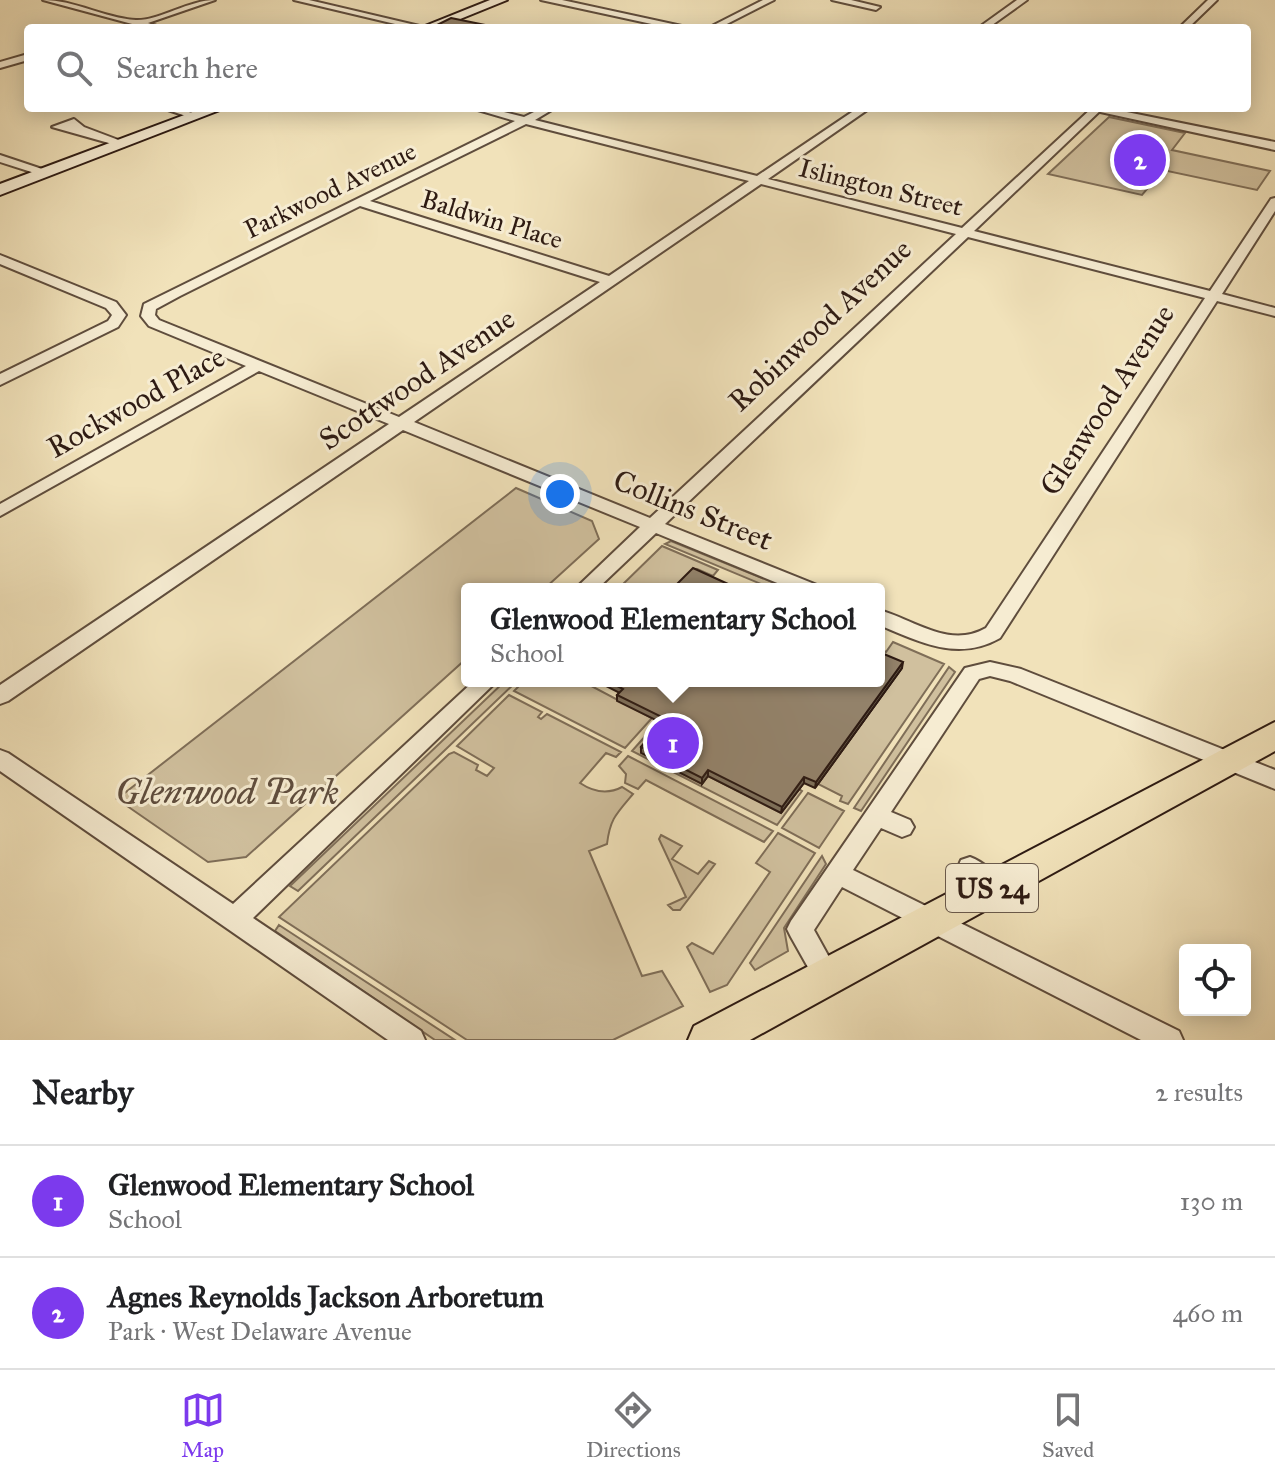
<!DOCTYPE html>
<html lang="en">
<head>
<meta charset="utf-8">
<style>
	:root { --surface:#fff; --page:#f2f2f2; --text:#202124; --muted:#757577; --line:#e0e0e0; --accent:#7c3aed }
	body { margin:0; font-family:"IM FELL Great Primer",serif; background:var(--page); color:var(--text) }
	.controls { position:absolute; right:24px; bottom:24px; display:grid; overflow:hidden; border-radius:8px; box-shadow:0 4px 20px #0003 }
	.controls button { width:72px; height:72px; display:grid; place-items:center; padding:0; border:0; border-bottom:2px solid var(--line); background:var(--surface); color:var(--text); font:40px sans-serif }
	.you { position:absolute; left:560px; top:494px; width:28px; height:28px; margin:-20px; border:6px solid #fff; border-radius:50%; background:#1a73e8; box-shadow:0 0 0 12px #1a73e833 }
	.badge { display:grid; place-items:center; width:52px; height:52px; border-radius:50%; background:var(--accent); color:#fff; font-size:26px; font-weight:700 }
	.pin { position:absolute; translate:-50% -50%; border:4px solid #fff; box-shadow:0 2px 8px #0006 }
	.popup { position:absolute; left:461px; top:583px; width:424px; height:104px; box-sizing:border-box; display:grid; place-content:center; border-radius:8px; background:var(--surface); filter:drop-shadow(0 2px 6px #0005); font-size:26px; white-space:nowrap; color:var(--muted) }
	.popup b { font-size:30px; color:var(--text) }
	.popup::after { content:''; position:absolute; left:50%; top:100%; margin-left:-16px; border:16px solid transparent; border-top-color:var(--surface) }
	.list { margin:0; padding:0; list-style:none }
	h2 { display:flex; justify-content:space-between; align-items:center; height:104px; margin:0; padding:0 32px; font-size:34px }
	h2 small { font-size:26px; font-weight:400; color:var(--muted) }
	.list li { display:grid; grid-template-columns:52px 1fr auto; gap:24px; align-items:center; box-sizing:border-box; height:112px; padding:0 32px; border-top:2px solid var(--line) }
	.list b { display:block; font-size:30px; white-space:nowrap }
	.list p { margin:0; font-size:26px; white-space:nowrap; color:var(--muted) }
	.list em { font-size:26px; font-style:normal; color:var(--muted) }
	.icon { flex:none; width:44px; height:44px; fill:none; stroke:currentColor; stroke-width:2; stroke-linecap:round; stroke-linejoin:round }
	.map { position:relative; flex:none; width:1275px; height:1040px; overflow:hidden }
	.search { position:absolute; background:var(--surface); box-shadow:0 4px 20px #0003; left:24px; right:24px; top:24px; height:88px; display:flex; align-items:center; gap:20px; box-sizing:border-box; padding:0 28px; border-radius:8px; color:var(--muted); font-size:30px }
	.sheet { height:328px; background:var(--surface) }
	nav { display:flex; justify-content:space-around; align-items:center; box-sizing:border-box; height:112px; border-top:2px solid var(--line); background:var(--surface); font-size:22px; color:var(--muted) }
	nav a { display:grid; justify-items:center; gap:4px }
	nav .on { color:var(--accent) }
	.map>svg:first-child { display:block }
	.green { fill:#d0c09e; stroke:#7f6e58; stroke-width:2 }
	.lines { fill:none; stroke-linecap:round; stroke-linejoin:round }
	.minor-casing { stroke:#5f4d3d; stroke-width:4 }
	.tertiary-casing { stroke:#5f4d3d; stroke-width:4 }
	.secondary-casing { stroke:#2e1b13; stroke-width:4 }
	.primary-casing { stroke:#2e1b13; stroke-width:4 }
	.minor { fill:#f6ecd2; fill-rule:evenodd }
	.tertiary { fill:#f6ecd2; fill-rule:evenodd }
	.secondary { fill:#f6ecd2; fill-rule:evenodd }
	.primary { fill:#f1e2ba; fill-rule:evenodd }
	.wall { fill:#7e705b; stroke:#2e1b13; stroke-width:2 }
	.shaded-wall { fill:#675b4a; stroke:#2e1b13; stroke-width:2 }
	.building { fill:#93826a; stroke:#2e1b13; stroke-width:2 }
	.labels { text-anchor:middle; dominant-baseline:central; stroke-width:6; stroke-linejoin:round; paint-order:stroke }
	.far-street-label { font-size:26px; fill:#2e1b13; stroke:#f6ecd2 }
	.shield { fill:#f6ecd2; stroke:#6a5a4c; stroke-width:2 }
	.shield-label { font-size:28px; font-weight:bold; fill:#2e1b13 }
	.street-label { font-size:30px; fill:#2e1b13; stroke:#f6ecd2 }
	.near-park-label { font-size:36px; font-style:italic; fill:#5f4d3d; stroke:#f6ecd2 }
</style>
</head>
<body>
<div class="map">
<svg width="1275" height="1040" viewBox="0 0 1275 1040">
	<rect width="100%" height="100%" fill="#f1e2ba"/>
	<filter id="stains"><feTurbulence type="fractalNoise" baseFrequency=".0025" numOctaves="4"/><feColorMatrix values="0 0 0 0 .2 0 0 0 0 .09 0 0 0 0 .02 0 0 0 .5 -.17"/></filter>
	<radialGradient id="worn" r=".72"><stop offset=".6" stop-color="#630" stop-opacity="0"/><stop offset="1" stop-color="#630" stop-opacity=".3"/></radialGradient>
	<path class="green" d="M 1109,117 L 1185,133 L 1172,150 L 1270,171 L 1257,190 L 1163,170 L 1142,195 L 1048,174 Z
		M 516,488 L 592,521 L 599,539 L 544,589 L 467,589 L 467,658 L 246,857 L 208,862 L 117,799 Z
		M 671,541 L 789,589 L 773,589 L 665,544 Z
		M 662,546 L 718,570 L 713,576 L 697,569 L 678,589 L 618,589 Z
		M 893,642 L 944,664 L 848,804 L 840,801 L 842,796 L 818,784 L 901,669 L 879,658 L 879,649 L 886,652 Z
		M 949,667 L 955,672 L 861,811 L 854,808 Z
		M 505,681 L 517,681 L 298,891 L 290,886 Z
		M 524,681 L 582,681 L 652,718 L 625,748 L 514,691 Z
		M 509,695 L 542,712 L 538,717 L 541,719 L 547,714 L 621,752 L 616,757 L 606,753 L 580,783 C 592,791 607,795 622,787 L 633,794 C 616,814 610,819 607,844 L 589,851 L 642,976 L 662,971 L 683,1006 L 613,1040 L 467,1040 L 279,917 L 449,754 L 454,752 L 478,765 L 476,770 L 487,776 L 494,768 L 457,746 Z
		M 656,724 L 708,776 L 781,813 L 799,789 L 802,791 L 777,825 L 632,751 Z
		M 628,756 L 773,831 L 764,842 L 646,780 L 638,789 L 625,783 L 626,774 L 619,766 Z
		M 808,793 L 844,811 L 819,848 L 782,828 Z
		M 778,833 L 815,853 L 727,985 L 710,992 L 687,947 L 692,943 L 713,954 L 770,872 L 756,863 Z
		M 661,835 L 682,846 L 672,859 L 698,874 L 709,861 L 715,864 L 680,910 L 673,910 L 668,905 L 686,897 L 659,839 Z
		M 822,856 L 826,864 L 784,928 L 788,951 L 755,970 L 750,963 Z
		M 279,925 L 455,1040 L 435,1040 L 275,931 Z"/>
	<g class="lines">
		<g class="minor-casing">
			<path id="minor" d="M 43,0 C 75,0 104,18 136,20 C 158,21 189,0 215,0 L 148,23 L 162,28 L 147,28 Z
				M 294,0 L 309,0 L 428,28 L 412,28 Z
				M 763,0 L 774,0 L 719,28 L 708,28 Z
				M 832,0 L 851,0 L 880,7 L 876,10 Z
				M 1017,0 L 1027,0 L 988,28 L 978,28 Z
				M 1208,0 L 1217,0 L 1188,28 L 1179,28 Z
				M 28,54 L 28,60 L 0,68 L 0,62 Z
				M 162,108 L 178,108 L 200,116 L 195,119 Z
				M 471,108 L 488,108 L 524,117 L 542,108 L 555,108 L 535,120 L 757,176 L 858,108 L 870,108 L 768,179 L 962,228 L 1092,108 L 1103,108 L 974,231 L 1210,291 L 1271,199 L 1275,198 L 1275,211 L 1222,294 L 1275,308 L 1275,316 L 1217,301 L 1000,638 C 958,662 920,642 879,625 L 879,610 C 915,620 949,649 986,628 L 1205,298 L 968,237 L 665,524 L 817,585 L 820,589 L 792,589 L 656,533 L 597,589 L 575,589 L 640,527 L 403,430 L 8,701 L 0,704 L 0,685 L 389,424 L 259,371 L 0,516 L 0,504 L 246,366 L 149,326 L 141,316 L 144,304 L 515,121 ZM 526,124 L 749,181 L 609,276 L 370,201 ZM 761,184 L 956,234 L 650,518 L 414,422 ZM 360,206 L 600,282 L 399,417 L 159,320 L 155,315 L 156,309 L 180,296 Z
				M 74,119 L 84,127 L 129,144 L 123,147 L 52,127 Z
				M 0,155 L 48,171 L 50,173 L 44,176 L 0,162 Z
				M 0,255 L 116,302 L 126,315 L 118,327 L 0,385 L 0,374 L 108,321 L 112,315 L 106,308 L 0,264 Z
				M 990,662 L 1021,669 L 1275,770 L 1275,789 L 1010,681 L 990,676 L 979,679 L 891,812 L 910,820 L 914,827 L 910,834 L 902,837 L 881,828 L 853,870 L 1179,1031 L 1183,1040 L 1141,1040 L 842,887 L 814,930 L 840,977 L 836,985 L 827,989 L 818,985 L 791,937 L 787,929 L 791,921 L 965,668 Z
				M 474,681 L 497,681 L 253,918 L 421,1031 L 425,1040 L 388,1040 L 0,771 L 0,750 L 8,753 L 233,904 Z
				M 970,857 C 984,862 998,875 1004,888 L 1001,895 C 983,902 965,882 958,867 L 961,860 Z"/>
		</g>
		<g class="tertiary-casing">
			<path id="tertiary" d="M 541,0 L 562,0 L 691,28 L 670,28 Z
				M 1082,108 L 1107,108 L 1275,142 L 1275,150 Z"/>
		</g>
		<g class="secondary-casing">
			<path id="secondary" d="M 490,0 L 507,0 L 438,28 L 420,28 Z
				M 203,108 L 225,108 L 0,195 L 0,184 Z"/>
		</g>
		<g class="primary-casing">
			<path id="primary" d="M 1275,722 L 1275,751 L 750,1040 L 688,1040 L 694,1026 Z"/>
		</g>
		<use href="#minor" class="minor"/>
		<use href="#tertiary" class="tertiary"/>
		<use href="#secondary" class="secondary"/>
		<use href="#primary" class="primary"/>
	</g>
	<path class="wall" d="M 902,668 L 815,788 L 804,783 L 781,813 L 708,776 L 702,784 L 641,753 L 641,747 L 662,723 L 617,701 L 617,695 L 620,693 L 598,682 L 598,681 L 879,681 Z"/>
	<path class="shaded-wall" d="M 903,662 L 902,668 L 815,788 L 816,782 Z
		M 708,770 L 708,776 L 702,784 L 702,778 Z
		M 804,777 L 804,783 L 781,813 L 782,807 Z"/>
	<path class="building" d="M 451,18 L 500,28 L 431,28 Z
		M 693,568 L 728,584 L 724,589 L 725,589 L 672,589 Z
		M 879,652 L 903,662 L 816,782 L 804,777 L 782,807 L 708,770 L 702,778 L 641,747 L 666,719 L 617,695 L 623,689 L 608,681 L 879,681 Z"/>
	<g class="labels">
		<g class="far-street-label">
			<text transform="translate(881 187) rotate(14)">Islington Street</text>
			<text transform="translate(330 190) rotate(-26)">Parkwood Avenue</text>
			<text transform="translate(492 219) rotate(17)">Baldwin Place</text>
		</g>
		<rect class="shield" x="946" y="864" width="92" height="48" rx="6"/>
		<g class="shield-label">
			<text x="992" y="888">US 24</text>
		</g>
		<g class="street-label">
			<text transform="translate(820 325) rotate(-43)">Robinwood Avenue</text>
			<text transform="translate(417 379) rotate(-34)">Scottwood Avenue</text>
			<text transform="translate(1107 400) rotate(-57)">Glenwood Avenue</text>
			<text transform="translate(136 402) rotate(-29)">Rockwood Place</text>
			<text transform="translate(693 510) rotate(22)">Collins Street</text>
		</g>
		<g class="near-park-label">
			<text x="227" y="792">Glenwood Park</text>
		</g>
	</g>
	<rect width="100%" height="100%" filter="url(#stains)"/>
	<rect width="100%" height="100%" fill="url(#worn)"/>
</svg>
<div class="controls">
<button><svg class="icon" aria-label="locate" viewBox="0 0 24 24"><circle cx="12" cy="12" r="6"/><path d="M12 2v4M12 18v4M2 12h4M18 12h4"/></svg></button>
</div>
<div class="you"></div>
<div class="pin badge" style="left:673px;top:743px">1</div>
<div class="popup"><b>Glenwood Elementary School</b>School</div>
<div class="pin badge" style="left:1140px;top:160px">2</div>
<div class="search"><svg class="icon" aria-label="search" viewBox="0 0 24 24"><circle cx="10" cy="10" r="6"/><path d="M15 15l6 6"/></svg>Search here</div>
</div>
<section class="sheet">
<h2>Nearby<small>2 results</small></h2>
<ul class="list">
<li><span class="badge">1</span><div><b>Glenwood Elementary School</b><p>School</p></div><em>130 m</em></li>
<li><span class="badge">2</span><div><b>Agnes Reynolds Jackson Arboretum</b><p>Park · West Delaware Avenue</p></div><em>460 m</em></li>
</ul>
</section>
<nav>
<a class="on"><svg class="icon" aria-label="map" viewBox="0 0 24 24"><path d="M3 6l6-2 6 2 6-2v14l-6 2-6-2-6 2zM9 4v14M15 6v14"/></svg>Map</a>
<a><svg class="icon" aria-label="directions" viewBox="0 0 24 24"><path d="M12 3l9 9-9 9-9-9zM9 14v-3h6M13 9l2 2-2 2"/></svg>Directions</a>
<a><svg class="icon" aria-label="saved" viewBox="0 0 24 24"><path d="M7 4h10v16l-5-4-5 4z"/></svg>Saved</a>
</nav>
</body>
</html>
